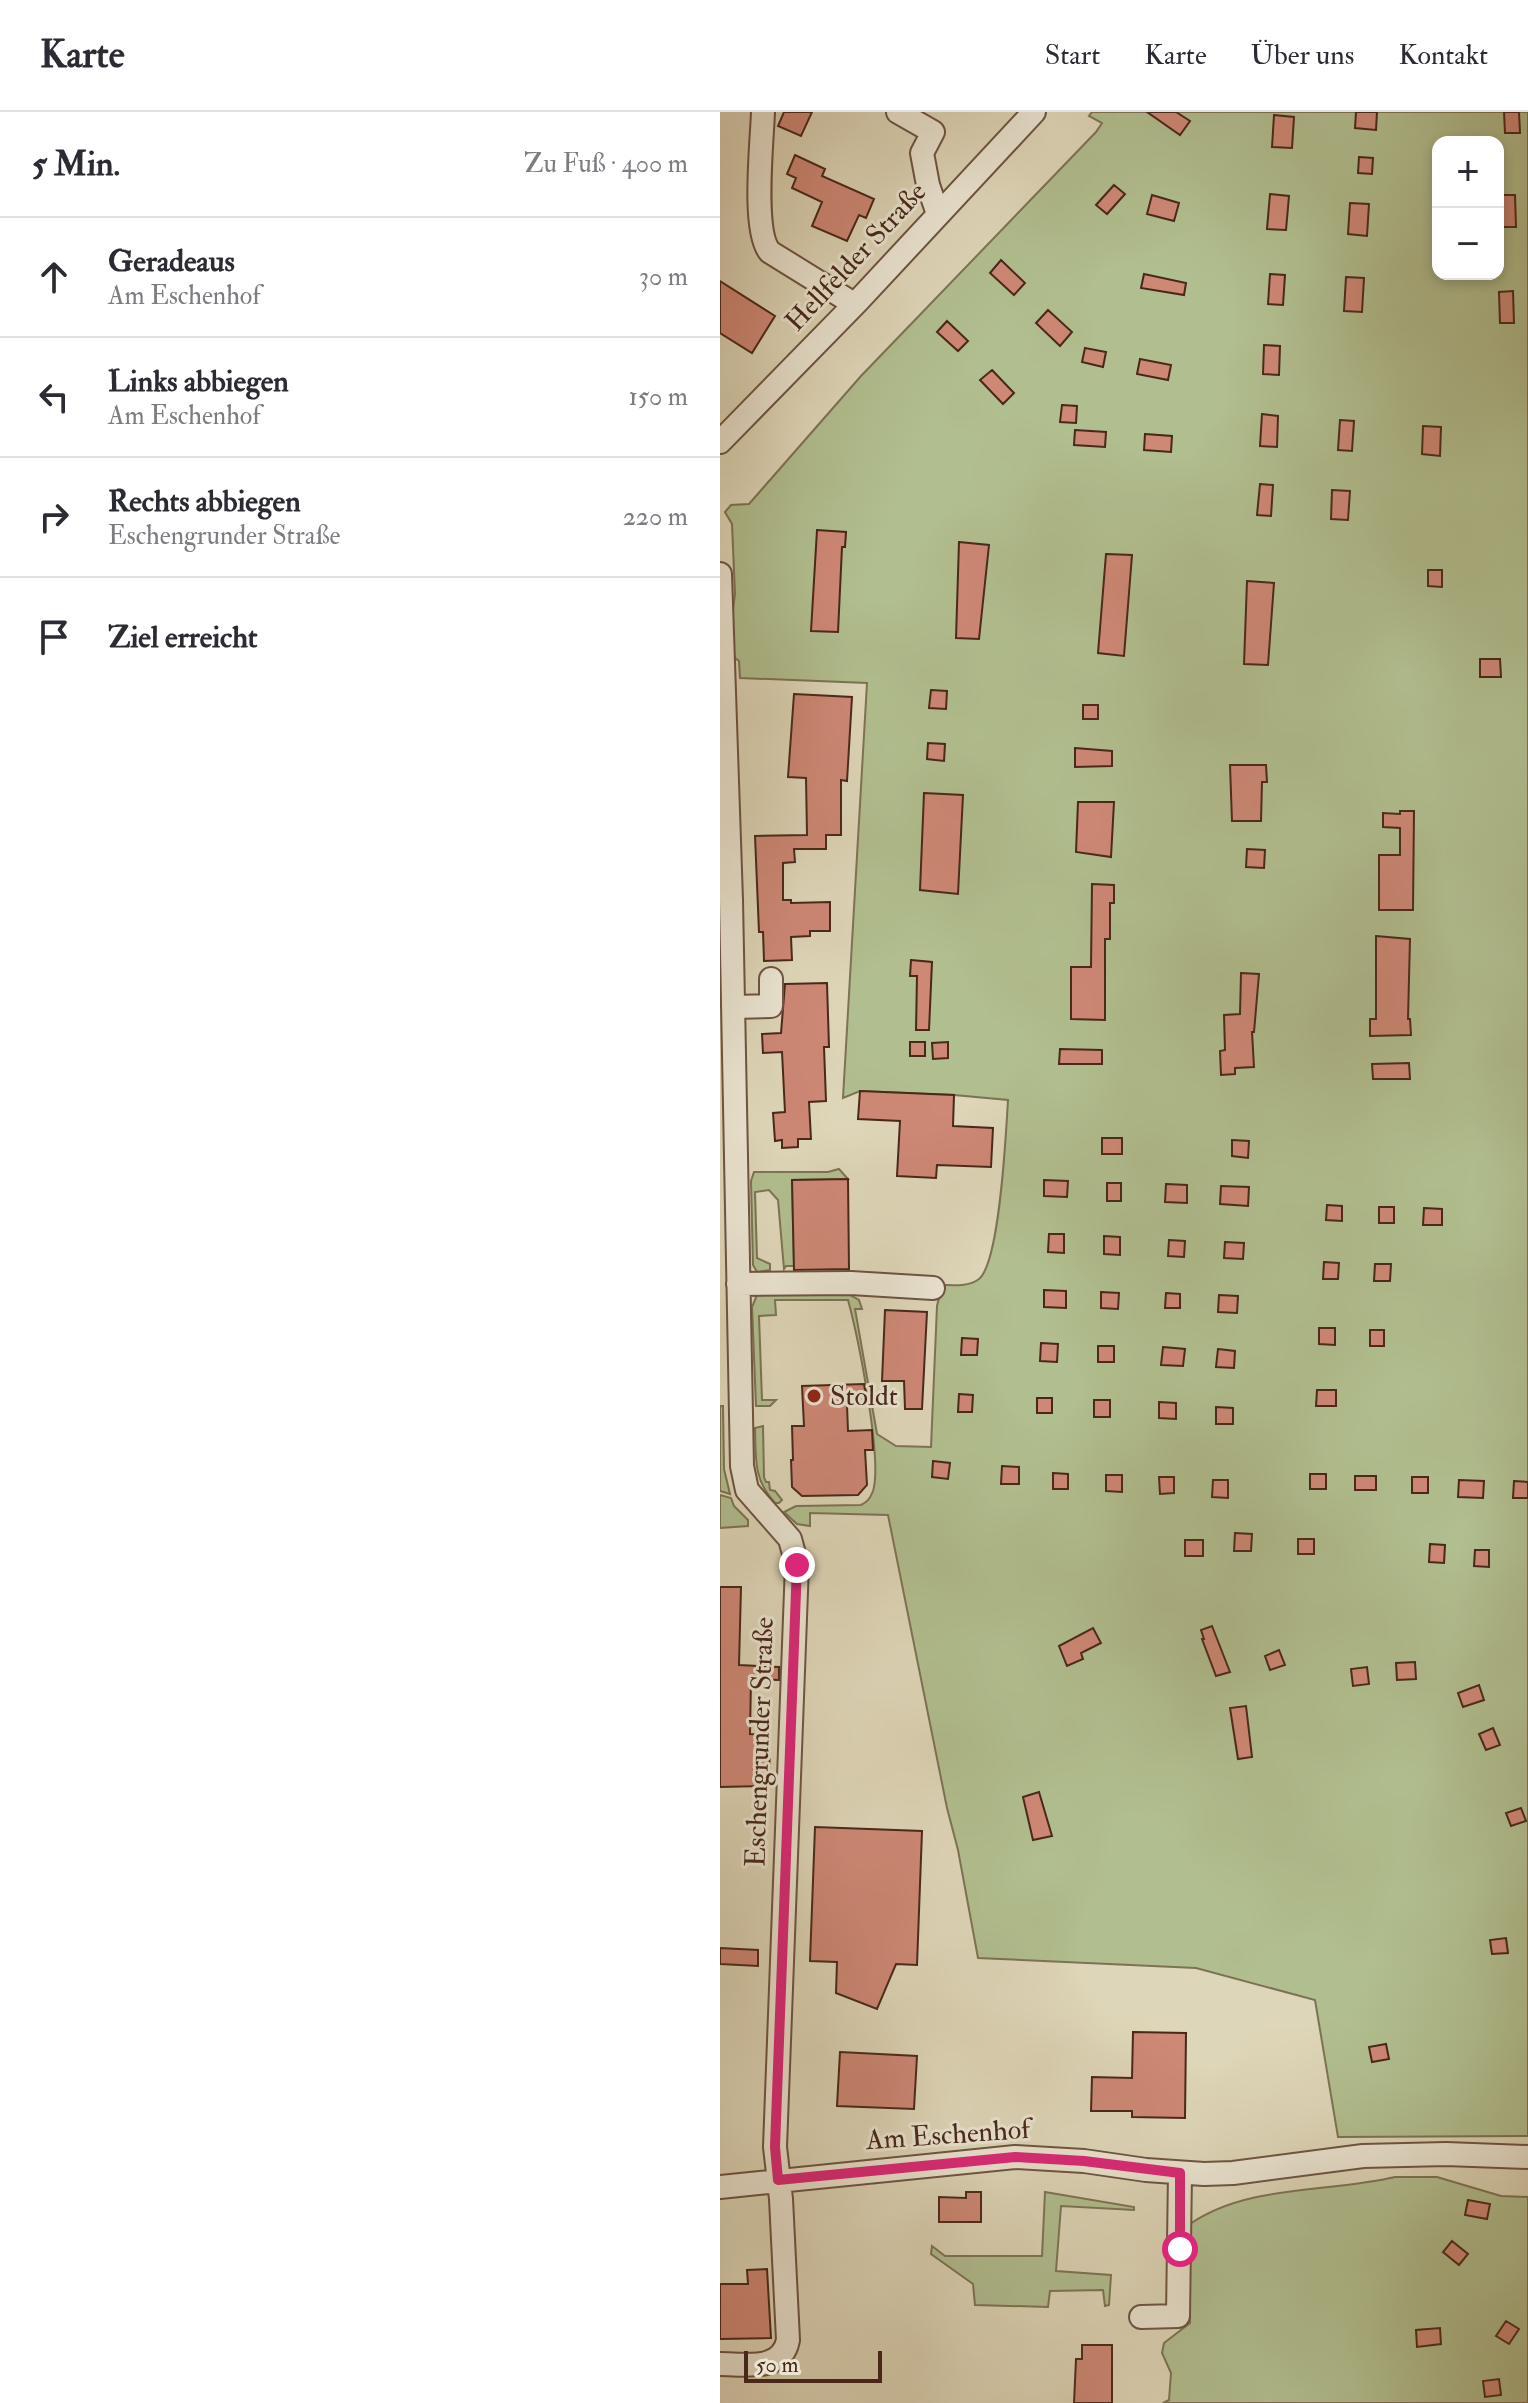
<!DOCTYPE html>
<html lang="de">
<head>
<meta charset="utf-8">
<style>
	:root { --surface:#fff; --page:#f7f7f7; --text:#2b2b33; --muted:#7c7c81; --line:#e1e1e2 }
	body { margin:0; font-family:"IM FELL Double Pica",serif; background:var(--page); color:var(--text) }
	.controls { position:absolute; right:24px; top:24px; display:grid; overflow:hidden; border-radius:16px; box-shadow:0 4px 12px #0003 }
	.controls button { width:72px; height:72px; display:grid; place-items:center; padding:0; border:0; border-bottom:2px solid var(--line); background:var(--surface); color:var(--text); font:40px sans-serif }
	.scale { position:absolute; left:24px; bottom:20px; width:138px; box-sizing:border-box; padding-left:8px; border:4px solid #49281a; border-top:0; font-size:22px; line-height:28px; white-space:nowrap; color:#49281a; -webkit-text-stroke:6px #eae4d1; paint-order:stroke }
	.stop { position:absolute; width:24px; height:24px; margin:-18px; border:6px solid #db2777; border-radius:50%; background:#fff }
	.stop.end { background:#db2777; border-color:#fff; box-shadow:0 2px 8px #0008 }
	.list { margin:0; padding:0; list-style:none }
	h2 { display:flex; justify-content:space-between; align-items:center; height:104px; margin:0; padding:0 32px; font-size:34px }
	h2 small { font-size:26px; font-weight:400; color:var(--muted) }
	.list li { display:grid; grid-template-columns:52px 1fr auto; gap:24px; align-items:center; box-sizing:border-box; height:120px; padding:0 32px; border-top:2px solid var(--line) }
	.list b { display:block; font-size:30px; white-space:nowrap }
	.list p { margin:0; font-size:26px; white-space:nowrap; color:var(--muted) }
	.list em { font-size:26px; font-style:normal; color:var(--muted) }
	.icon { flex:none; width:44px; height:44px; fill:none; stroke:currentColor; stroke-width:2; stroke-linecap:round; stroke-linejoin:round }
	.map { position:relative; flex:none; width:808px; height:2291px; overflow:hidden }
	header { display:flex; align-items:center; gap:48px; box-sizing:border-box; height:112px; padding:0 40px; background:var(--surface); border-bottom:2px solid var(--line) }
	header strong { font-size:38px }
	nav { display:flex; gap:44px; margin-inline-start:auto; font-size:28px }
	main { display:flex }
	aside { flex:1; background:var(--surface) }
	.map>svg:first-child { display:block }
	.green { fill:#b1be8f; stroke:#7d7354; stroke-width:2; fill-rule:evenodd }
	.building { fill:#ce8876; stroke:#49281a; stroke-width:2 }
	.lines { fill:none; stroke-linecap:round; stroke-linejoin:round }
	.minor-casing { stroke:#6e5442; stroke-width:26 }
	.minor { stroke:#eae4d1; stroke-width:22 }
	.route { stroke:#db2777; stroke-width:10 }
	.poi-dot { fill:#8f2418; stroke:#eae4d1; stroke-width:3 }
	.labels { text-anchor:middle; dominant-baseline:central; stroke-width:6; stroke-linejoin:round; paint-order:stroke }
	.street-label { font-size:28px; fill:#49281a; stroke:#eae4d1 }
	.poi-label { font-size:28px; fill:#49281a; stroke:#eae4d1; text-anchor:start }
</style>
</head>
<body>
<header>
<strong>Karte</strong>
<nav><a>Start</a><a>Karte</a><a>Über uns</a><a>Kontakt</a></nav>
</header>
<main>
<aside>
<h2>5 Min.<small>Zu Fuß · 400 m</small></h2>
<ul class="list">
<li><svg class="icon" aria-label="ahead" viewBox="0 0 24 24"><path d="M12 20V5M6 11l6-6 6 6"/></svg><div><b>Geradeaus</b><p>Am Eschenhof</p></div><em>30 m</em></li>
<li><svg class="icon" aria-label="left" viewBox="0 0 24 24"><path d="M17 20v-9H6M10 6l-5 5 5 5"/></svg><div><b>Links abbiegen</b><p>Am Eschenhof</p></div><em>150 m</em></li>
<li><svg class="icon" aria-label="right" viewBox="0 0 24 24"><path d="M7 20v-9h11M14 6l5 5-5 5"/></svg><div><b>Rechts abbiegen</b><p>Eschengrunder Straße</p></div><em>220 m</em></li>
<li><svg class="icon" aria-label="arrive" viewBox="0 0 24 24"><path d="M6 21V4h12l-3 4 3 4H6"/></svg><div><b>Ziel erreicht</b></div></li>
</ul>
</aside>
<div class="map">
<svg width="808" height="2291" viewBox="0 0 808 2291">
	<rect width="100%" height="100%" fill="#ded6b8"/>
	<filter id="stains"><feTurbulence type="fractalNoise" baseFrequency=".0025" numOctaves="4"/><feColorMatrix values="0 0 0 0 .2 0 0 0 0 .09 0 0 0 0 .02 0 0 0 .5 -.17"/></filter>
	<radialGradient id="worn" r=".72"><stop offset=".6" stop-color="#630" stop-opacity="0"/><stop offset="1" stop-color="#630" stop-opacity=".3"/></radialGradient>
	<path class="green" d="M 372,0 L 808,0 L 808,2024 L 618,2025 L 595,1888 L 476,1856 L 258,1846 L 238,1738 L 227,1696 L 168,1403 L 90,1401 L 90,1414 L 77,1412 L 64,1400 L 76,1394 L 141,1393 C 147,1390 150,1387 153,1379 C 163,1347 137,1221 128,1188 L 55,1188 L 56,1203 L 39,1204 L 42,1288 L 56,1288 L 50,1294 L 36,1294 L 32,1195 L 37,1183 L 130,1183 L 139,1188 L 142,1197 L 135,1197 L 157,1322 L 176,1334 L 211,1335 L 217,1194 L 222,1173 C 233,1173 249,1175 259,1167 C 280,1150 286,1020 288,988 L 234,983 L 140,979 L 123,986 L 147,571 L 20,566 L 19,549 L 11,543 L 10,521 L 15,482 L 12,412 L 5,400 L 11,393 L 29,392 L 141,264 L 376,20 L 382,11 L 369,4 ZM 718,30 L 778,30 L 778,162 L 718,162 Z
		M 119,1057 L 128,1067 L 72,1068 L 74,1154 L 66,1154 L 64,1157 L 58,1088 L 49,1078 L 35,1080 L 37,1146 L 50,1152 L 50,1158 L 37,1160 L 33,1153 L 31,1069 L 34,1060 L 108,1060 Z
		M 0,1294 L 3,1294 L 4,1357 L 10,1382 L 0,1379 Z
		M 43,1314 L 44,1365 L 46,1370 L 49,1370 L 50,1378 L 55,1379 L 62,1388 L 59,1391 L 55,1391 C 33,1367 36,1347 35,1316 Z
		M 0,1383 L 11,1386 L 14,1394 L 28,1408 L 28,1414 L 0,1416 Z
		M 675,2065 L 717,2065 L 781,2084 L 808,2085 L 808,2291 L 443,2291 L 449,2288 L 451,2261 L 442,2241 L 444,2231 L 470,2211 L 470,2112 C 528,2072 608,2081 675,2065 Z
		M 325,2080 L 414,2095 L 414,2098 L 341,2094 L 336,2159 L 391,2163 L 389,2193 L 385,2194 L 383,2178 L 330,2179 L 328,2195 L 255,2193 L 253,2172 L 211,2142 L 212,2134 L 225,2144 L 322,2144 Z"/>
	<path class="building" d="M 64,0 L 92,0 L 81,24 L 58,14 Z
		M 427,0 L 456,0 L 470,9 L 460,23 Z
		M 636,0 L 657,0 L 656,18 L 635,16 Z
		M 784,0 L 799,0 L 800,21 L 785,21 Z
		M 554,3 L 574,5 L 572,36 L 552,35 Z
		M 75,43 L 105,57 L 102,64 L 154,87 L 146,106 L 139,103 L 127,129 L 92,114 L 102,90 L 72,76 L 76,66 L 67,62 Z
		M 639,45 L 653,46 L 652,62 L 638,61 Z
		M 394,73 L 405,82 L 387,102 L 376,93 Z
		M 550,82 L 569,84 L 566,118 L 547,117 Z
		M 432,83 L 459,91 L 454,109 L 427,102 Z
		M 781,83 L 795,83 L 796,115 L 782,115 Z
		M 630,91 L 649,92 L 647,124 L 628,122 Z
		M 281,148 L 305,171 L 294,183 L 270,161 Z
		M 424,162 L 466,171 L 464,183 L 421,176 Z
		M 550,162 L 565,163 L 563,193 L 548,192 Z
		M 626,165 L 644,166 L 642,200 L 624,199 Z
		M 0,169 L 55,204 L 32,241 L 0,221 Z
		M 793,179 L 794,211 L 780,211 L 779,180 Z
		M 328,198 L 352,220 L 340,234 L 316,211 Z
		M 227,209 L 248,229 L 238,239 L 217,220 Z
		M 544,233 L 560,234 L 559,263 L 543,262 Z
		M 365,236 L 386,240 L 383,255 L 362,250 Z
		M 420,247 L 451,253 L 448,268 L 417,262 Z
		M 272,258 L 294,281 L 283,292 L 260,268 Z
		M 342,293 L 357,294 L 356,311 L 340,310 Z
		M 542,302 L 558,304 L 557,335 L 540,334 Z
		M 620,308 L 634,309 L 632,339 L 618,338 Z
		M 703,314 L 721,315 L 720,344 L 702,342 Z
		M 355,318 L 386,320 L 385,335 L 354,333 Z
		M 425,322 L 452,324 L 451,340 L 424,338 Z
		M 540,372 L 553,373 L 551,404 L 537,403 Z
		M 612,378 L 630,379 L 628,408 L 611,407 Z
		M 97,418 L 126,420 L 125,435 L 122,435 L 118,520 L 91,519 Z
		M 239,430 L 269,433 L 259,527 L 236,526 Z
		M 386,442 L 412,443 L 404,544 L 378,541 Z
		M 708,458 L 722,458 L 722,475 L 708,474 Z
		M 527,469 L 554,471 L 548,553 L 524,552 Z
		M 760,547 L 780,547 L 781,565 L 760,565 Z
		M 211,578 L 227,579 L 226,597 L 209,596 Z
		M 74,582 L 132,585 L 127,669 L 121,668 L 121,723 L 106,723 L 106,737 L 74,737 L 75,750 L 63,751 L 63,788 L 71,788 L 71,791 L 110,790 L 110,819 L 90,819 L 90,824 L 71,825 L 72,848 L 44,849 L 43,820 L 39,820 L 35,724 L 87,723 L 86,666 L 68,665 Z
		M 363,593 L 378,593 L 378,607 L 363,607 Z
		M 208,631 L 225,632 L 224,649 L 207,647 Z
		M 355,636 L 392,639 L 392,654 L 355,655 Z
		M 510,653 L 546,653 L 547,670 L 542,670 L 541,709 L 512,709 Z
		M 204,681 L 243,683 L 238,782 L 200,778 Z
		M 358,690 L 394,690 L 391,745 L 356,740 Z
		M 680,699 L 694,699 L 693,798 L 659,798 L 659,743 L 680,743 L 680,716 L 663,715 L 663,701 L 680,702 Z
		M 527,737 L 545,738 L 544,756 L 526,755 Z
		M 372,772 L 394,773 L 394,791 L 390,791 L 390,827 L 385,827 L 385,908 L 351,907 L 351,855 L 371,855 Z
		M 656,824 L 690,827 L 688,907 L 690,907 L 691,923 L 650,924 L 650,907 L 656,907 Z
		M 191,848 L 212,850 L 209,918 L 196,918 L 197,864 L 190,864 Z
		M 521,861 L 539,862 L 534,920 L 532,920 L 534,955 L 515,956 L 515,962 L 501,963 L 500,939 L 505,938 L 504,903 L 520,902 Z
		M 107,871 L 109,935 L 104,935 L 106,989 L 89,990 L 91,1027 L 78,1027 L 78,1035 L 62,1036 L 62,1028 L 55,1029 L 53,1001 L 65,1000 L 62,940 L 43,941 L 42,922 L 61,921 L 65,872 Z
		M 190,930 L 205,930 L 205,944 L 190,944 Z
		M 228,930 L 228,946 L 213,947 L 212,931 Z
		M 340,937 L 382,938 L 382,952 L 339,952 Z
		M 689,951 L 690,967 L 653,967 L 652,952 Z
		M 140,979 L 234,983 L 233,1014 L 273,1016 L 271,1055 L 217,1053 L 216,1066 L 177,1064 L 180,1009 L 138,1007 Z
		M 382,1026 L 402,1026 L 402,1042 L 382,1042 Z
		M 512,1028 L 529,1029 L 528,1046 L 512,1044 Z
		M 128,1067 L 129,1157 L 74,1158 L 72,1068 Z
		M 324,1068 L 348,1069 L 347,1085 L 324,1084 Z
		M 387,1071 L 401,1071 L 401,1089 L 387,1089 Z
		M 446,1072 L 467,1073 L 467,1091 L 445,1090 Z
		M 501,1074 L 529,1075 L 528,1094 L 500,1092 Z
		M 607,1093 L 622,1094 L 622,1109 L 606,1108 Z
		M 659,1095 L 674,1095 L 674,1111 L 659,1111 Z
		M 704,1096 L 722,1097 L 722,1113 L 703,1113 Z
		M 329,1122 L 344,1122 L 344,1141 L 328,1140 Z
		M 384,1124 L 400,1125 L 400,1143 L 384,1142 Z
		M 449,1128 L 465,1129 L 464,1145 L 448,1144 Z
		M 505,1130 L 524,1131 L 523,1147 L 504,1146 Z
		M 604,1150 L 619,1151 L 618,1167 L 603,1167 Z
		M 655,1152 L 671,1152 L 670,1169 L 654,1169 Z
		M 324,1178 L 346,1179 L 346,1196 L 324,1195 Z
		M 381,1180 L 399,1181 L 398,1197 L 381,1196 Z
		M 446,1181 L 460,1182 L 460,1196 L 445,1196 Z
		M 499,1183 L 518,1184 L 517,1201 L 498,1200 Z
		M 165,1198 L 207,1200 L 202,1297 L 185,1297 L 184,1269 L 162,1269 Z
		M 599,1216 L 615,1216 L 615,1233 L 599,1232 Z
		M 650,1218 L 664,1218 L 664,1234 L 650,1234 Z
		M 242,1226 L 258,1227 L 257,1243 L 241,1243 Z
		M 321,1231 L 338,1232 L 337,1250 L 320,1249 Z
		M 378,1234 L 394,1234 L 394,1250 L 378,1250 Z
		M 443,1235 L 465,1237 L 463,1254 L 441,1253 Z
		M 498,1237 L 515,1239 L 514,1256 L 496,1255 Z
		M 144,1272 L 147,1289 L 127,1293 L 128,1319 L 152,1318 L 153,1338 L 145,1338 L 147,1373 L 138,1383 L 82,1384 L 72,1375 L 71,1348 L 73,1348 L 72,1314 L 84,1314 L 82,1274 Z
		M 597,1278 L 616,1278 L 616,1294 L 596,1294 Z
		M 239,1282 L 253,1283 L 252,1300 L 238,1300 Z
		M 317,1286 L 332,1286 L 332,1301 L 317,1301 Z
		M 374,1288 L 390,1288 L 390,1305 L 374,1305 Z
		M 439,1290 L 456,1291 L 456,1307 L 439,1306 Z
		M 496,1295 L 513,1296 L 513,1312 L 496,1312 Z
		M 213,1349 L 230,1351 L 228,1367 L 212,1365 Z
		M 282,1354 L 299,1355 L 299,1372 L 281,1372 Z
		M 333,1361 L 348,1362 L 348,1377 L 333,1377 Z
		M 590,1362 L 606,1362 L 606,1377 L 590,1377 Z
		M 386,1363 L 402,1363 L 402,1380 L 386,1379 Z
		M 635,1364 L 656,1364 L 656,1378 L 635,1378 Z
		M 439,1365 L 454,1365 L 454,1381 L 440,1382 Z
		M 692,1365 L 708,1365 L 708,1381 L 692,1381 Z
		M 493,1368 L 508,1368 L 508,1386 L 492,1385 Z
		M 739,1368 L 764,1369 L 763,1386 L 738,1385 Z
		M 794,1369 L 808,1370 L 808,1386 L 793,1386 Z
		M 515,1421 L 532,1422 L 531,1439 L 514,1439 Z
		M 578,1427 L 594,1427 L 594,1442 L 578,1442 Z
		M 465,1428 L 483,1428 L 483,1444 L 465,1444 Z
		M 710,1432 L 725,1433 L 724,1451 L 709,1450 Z
		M 755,1438 L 769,1438 L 769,1455 L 754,1454 Z
		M 0,1475 L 21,1475 L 19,1553 L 59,1555 L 59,1568 L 31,1567 L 30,1622 L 50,1623 L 49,1674 L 0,1675 Z
		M 492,1514 L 510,1560 L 496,1564 L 482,1527 L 484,1527 L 481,1518 Z
		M 373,1516 L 381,1531 L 361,1541 L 363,1547 L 347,1554 L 339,1534 Z
		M 559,1538 L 565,1553 L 550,1558 L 545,1544 Z
		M 695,1550 L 696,1567 L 677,1568 L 676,1551 Z
		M 647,1555 L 649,1572 L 633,1574 L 631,1557 Z
		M 759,1573 L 764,1588 L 743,1595 L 738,1581 Z
		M 526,1594 L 532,1645 L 518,1647 L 510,1596 Z
		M 773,1616 L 780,1633 L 766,1638 L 759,1622 Z
		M 319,1680 L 332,1724 L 313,1728 L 303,1685 Z
		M 801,1696 L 806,1709 L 791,1714 L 786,1701 Z
		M 95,1715 L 202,1719 L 197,1853 L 176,1852 L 157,1897 L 116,1881 L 117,1850 L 90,1849 Z
		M 786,1826 L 788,1841 L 772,1842 L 770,1828 Z
		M 0,1836 L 38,1838 L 38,1854 L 0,1852 Z
		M 413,1920 L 466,1921 L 465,2006 L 412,2005 L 412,1999 L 371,1999 L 372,1965 L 412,1966 Z
		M 666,1932 L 669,1947 L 652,1950 L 649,1935 Z
		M 120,1940 L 197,1944 L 194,1997 L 117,1994 Z
		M 246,2080 L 261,2080 L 261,2110 L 219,2110 L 219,2085 L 246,2086 Z
		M 748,2088 L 770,2092 L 767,2107 L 745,2103 Z
		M 732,2129 L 748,2142 L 739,2153 L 723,2140 Z
		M 47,2157 L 51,2226 L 0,2227 L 0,2172 L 28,2172 L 27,2158 Z
		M 786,2209 L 799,2217 L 789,2232 L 776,2224 Z
		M 720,2216 L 721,2232 L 697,2235 L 696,2218 Z
		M 362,2233 L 392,2233 L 392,2291 L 354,2291 L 356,2247 L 362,2247 Z
		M 779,2267 L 781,2283 L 765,2285 L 763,2269 Z"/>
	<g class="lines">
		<g class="minor-casing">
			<path id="minor" d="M 43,0 C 42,30 32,120 50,140 L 134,192
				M 178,0 L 213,20 L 202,41 L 208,73 L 218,102
				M 0,330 L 138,189 L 314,0
				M 0,462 L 11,788 L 22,1354 L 27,1378 L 70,1427 L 77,1453 L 55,2035 L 61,2087 L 68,2228 C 62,2260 25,2252 0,2252
				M 13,895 L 51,894 L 51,867
				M 18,1172 L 131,1171 L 213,1176
				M 0,2075 L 295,2045 L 364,2049 L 426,2058 L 484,2062 L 513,2061 L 643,2044 L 726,2042 L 808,2045
				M 421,2205 L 458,2204 L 460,2061"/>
		</g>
		<use href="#minor" class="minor"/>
	</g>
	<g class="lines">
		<path class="route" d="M 77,1453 L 55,2035 L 58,2068 L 295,2045 L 364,2049 L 460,2061 L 460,2137"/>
	</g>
	<circle class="poi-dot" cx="94" cy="1284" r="8"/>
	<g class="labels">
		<g class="street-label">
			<text transform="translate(136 145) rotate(-47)">Hellfelder Straße</text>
			<text transform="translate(40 1630) rotate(-88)">Eschengrunder Straße</text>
			<text transform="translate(228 2023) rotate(-4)">Am Eschenhof</text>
		</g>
		<g class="poi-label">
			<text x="110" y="1284">Stoldt</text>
		</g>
	</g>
	<rect width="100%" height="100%" filter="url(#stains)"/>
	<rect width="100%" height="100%" fill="url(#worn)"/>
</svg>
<div class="controls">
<button>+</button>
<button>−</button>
</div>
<div class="scale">50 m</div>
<div class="stop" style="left:460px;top:2137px"></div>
<div class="stop end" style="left:77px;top:1453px"></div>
</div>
</main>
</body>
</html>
